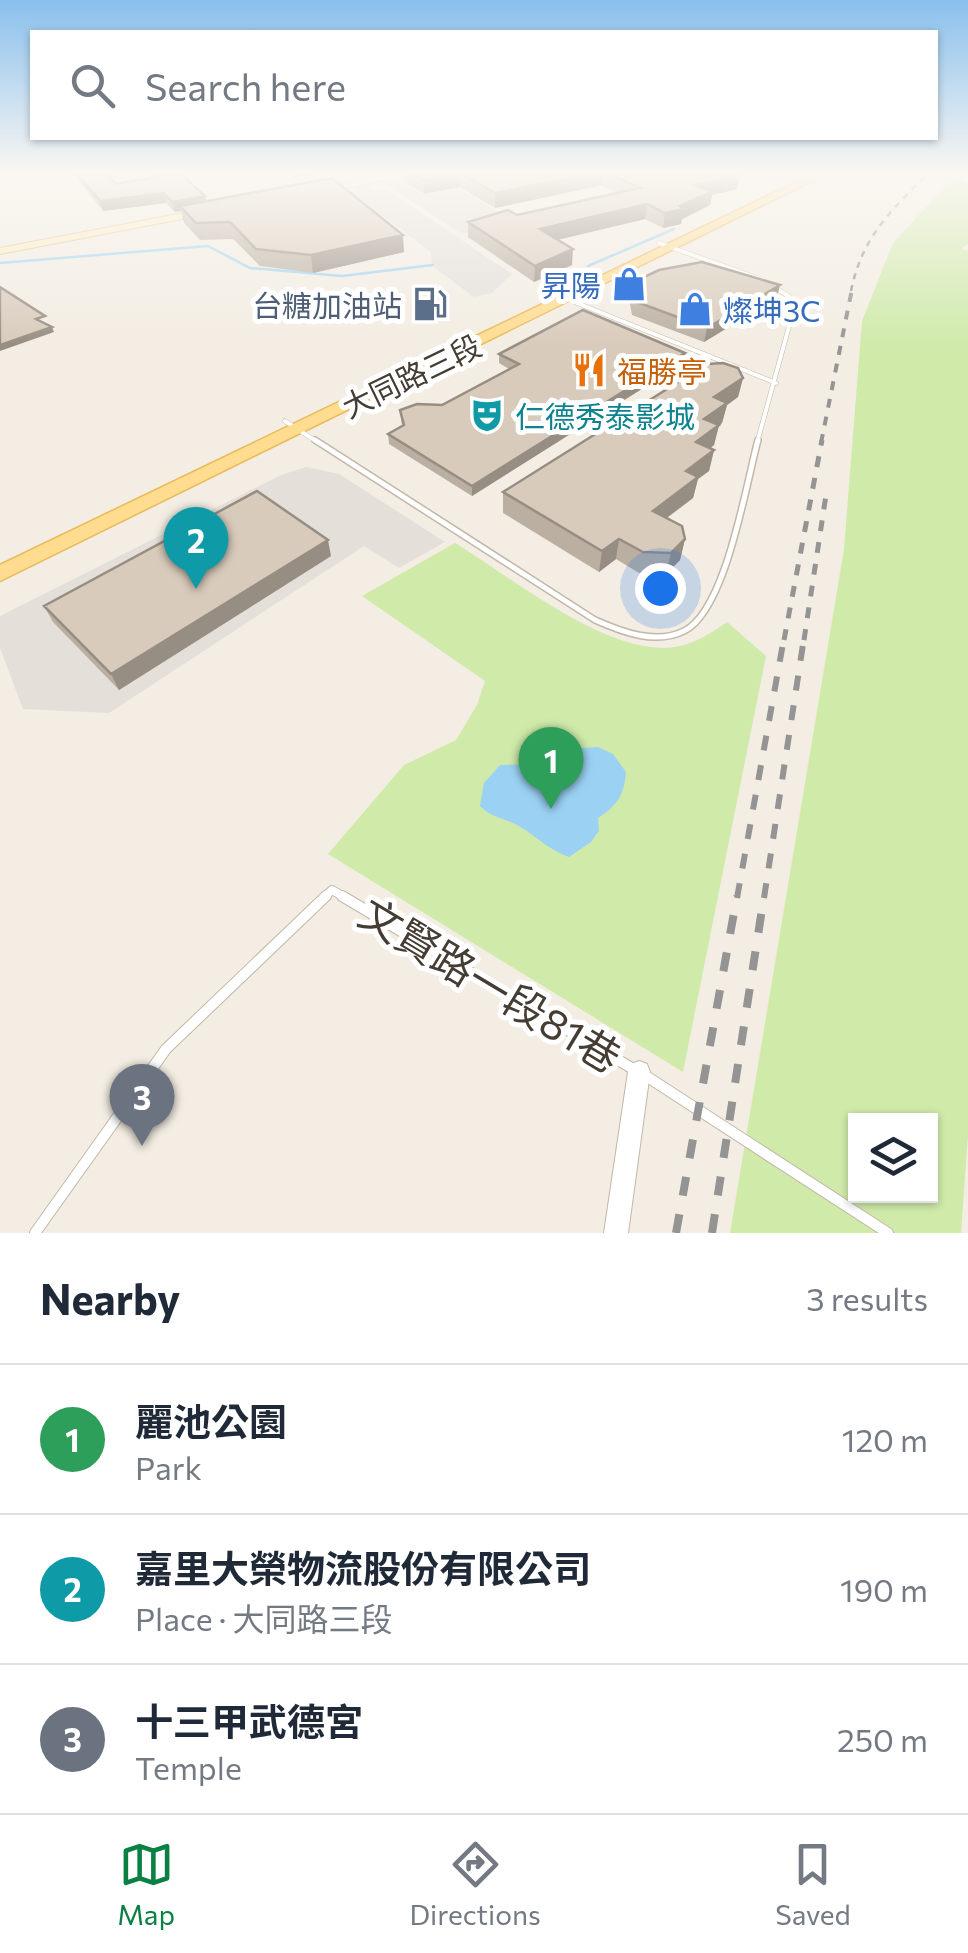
<!DOCTYPE html>
<html lang="en">
<head>
<meta charset="utf-8">
<style>
	:root { --surface:#fff; --page:#f6f6f7; --text:#1f2937; --muted:#747a83; --line:#e0e1e3; --accent:#0b8043 }
	body { margin:0; font-family:Commissioner,"Noto Sans TC",sans-serif; background:var(--page); color:var(--text) }
	.controls { position:absolute; right:30px; bottom:30px; display:grid; overflow:hidden; border-radius:0px; box-shadow:0 2px 8px #0004 }
	.controls button { width:90px; height:90px; display:grid; place-items:center; padding:0; border:0; border-bottom:2px solid var(--line); background:var(--surface); color:var(--text); font:50px sans-serif }
	.you { position:absolute; left:660px; top:588px; width:35px; height:35px; margin:-25px; border:8px solid #fff; border-radius:50%; background:#1a73e8; box-shadow:0 0 0 15px #1a73e833 }
	.badge { display:grid; place-items:center; width:65px; height:65px; border-radius:50%; background:var(--accent); color:#fff; font-size:32px; font-weight:700 }
	.pin { position:absolute; translate:-50% -82px; filter:drop-shadow(0 2px 5px #0008) }
	.pin::after { content:''; position:absolute; top:52px; width:35px; height:30px; background:inherit; clip-path:polygon(0 0,100% 0,50% 100%) }
	.list { margin:0; padding:0; list-style:none }
	h2 { display:flex; justify-content:space-between; align-items:center; height:130px; margin:0; padding:0 40px; font-size:42px }
	h2 small { font-size:32px; font-weight:400; color:var(--muted) }
	.list li { display:grid; grid-template-columns:65px 1fr auto; gap:30px; align-items:center; box-sizing:border-box; height:150px; padding:0 40px; border-top:2px solid var(--line) }
	.list b { display:block; font-size:38px; white-space:nowrap }
	.list p { margin:0; font-size:32px; white-space:nowrap; color:var(--muted) }
	.list em { font-size:32px; font-style:normal; color:var(--muted) }
	.icon { flex:none; width:55px; height:55px; fill:none; stroke:currentColor; stroke-width:2; stroke-linecap:round; stroke-linejoin:round }
	.map { position:relative; flex:none; width:968px; height:1233px; overflow:hidden }
	.search { position:absolute; background:var(--surface); box-shadow:0 2px 8px #0004; left:30px; right:30px; top:30px; height:110px; display:flex; align-items:center; gap:25px; box-sizing:border-box; padding:0 35px; border-radius:0px; color:var(--muted); font-size:38px }
	.sheet { height:580px; background:var(--surface) }
	nav { display:flex; justify-content:space-around; align-items:center; box-sizing:border-box; height:140px; border-top:2px solid var(--line); background:var(--surface); font-size:28px; color:var(--muted) }
	nav a { display:grid; justify-items:center; gap:5px }
	nav .on { color:var(--accent) }
	.map>svg:first-child { display:block }
	.industrial { fill:#e4dfd8 }
	.green { fill:#cfeaa9; fill-rule:evenodd }
	.parking { fill:#e3e0dc }
	.water { fill:#9bd2f4 }
	.lines { fill:none; stroke-linecap:round; stroke-linejoin:round }
	.stream { stroke:#9bd2f4; stroke-width:2.5 }
	.lane-far3-casing { stroke:#c1b8a8; stroke-width:5 }
	.lane-far2-casing { stroke:#c1b8a8; stroke-width:8 }
	.lane-far1-casing { stroke:#c1b8a8; stroke-width:10 }
	.lane-casing { stroke:#c1b8a8; stroke-width:12 }
	.street-casing { stroke:#c1b8a8; stroke-width:2 }
	.secondary-casing { stroke:#d9c392; stroke-width:2 }
	.primary-casing { stroke:#eaba5a; stroke-width:3 }
	.lane-far3 { stroke:#fff; stroke-width:4 }
	.lane-far2 { stroke:#fff; stroke-width:5 }
	.lane-far1 { stroke:#fff; stroke-width:8 }
	.lane { stroke:#fff; stroke-width:10 }
	.street { fill:#fff; fill-rule:evenodd }
	.secondary { fill:#ffeec1; fill-rule:evenodd }
	.primary { fill:#ffdc90; fill-rule:evenodd }
	.rail-far4 { stroke:#949494; stroke-width:2.5; stroke-dasharray:6 6; stroke-linecap:butt }
	.rail-far3 { stroke:#949494; stroke-width:4; stroke-dasharray:9 9; stroke-linecap:butt }
	.rail-far2 { stroke:#949494; stroke-width:5; stroke-dasharray:11 11; stroke-linecap:butt }
	.rail-far1 { stroke:#949494; stroke-width:6; stroke-dasharray:15 15; stroke-linecap:butt }
	.rail { stroke:#949494; stroke-width:8; stroke-dasharray:19 19; stroke-linecap:butt }
	.wall { fill:#baafa1 }
	.shaded-wall { fill:#978e83 }
	.building { fill:#d8cbbb; stroke:#978e83; stroke-width:2.5 }
	.labels { text-anchor:middle; dominant-baseline:central; stroke-width:10; stroke-linejoin:round; paint-order:stroke }
	.far-shop-label { font-size:30px; fill:#366cbe; stroke:#fff; text-anchor:end }
	.far-service-label { font-size:30px; fill:#4e5e75; stroke:#fff; text-anchor:end }
	.far-food-label { font-size:30px; fill:#c56008; stroke:#fff; text-anchor:start }
	.far-street-label { font-size:30px; fill:#453d33; stroke:#fff }
	.far-culture-label { font-size:30px; fill:#0d838f; stroke:#fff; text-anchor:start }
	.near-street-label { font-size:42px; fill:#453d33; stroke:#fff }
</style>
</head>
<body>
<div class="map">
<svg width="968" height="1233" viewBox="0 0 968 1233">
	<rect width="100%" height="100%" fill="#f3ede3"/>
	<path class="industrial" d="M 306,467 L 339,474 L 445,542 L 399,568 L 364,546 L 109,713 L 23,709 L 0,648 L 0,616 L 281,475 Z"/>
	<path class="green" d="M 952,179 L 968,185 L 968,244 L 961,249 L 968,251 L 968,1135 L 961,1233 L 730,1233 L 844,549 L 862,321 L 893,243 ZM 856,1120 L 930,1120 L 930,1196 L 856,1196 Z
		M 455,543 C 511,577 596,647 662,648 C 688,648 707,636 727,622 L 766,656 L 683,1072 L 328,854 L 404,765 L 456,740 L 477,705 L 485,681 L 362,596 Z"/>
	<path class="parking" d="M 398,179 L 424,195 L 459,189 L 516,222 L 462,234 L 382,182 Z
		M 367,184 L 373,191 L 386,189 L 512,274 L 492,293 L 474,297 L 432,266 L 431,252 L 354,194 L 355,187 Z"/>
	<path class="water" d="M 598,747 L 613,754 L 626,772 C 624,795 618,805 598,818 L 599,831 L 591,842 L 569,857 C 545,848 536,835 515,824 C 501,817 492,818 480,806 L 484,783 L 500,765 L 535,764 L 551,760 L 563,749 Z"/>
	<g class="lines">
		<path class="stream" d="M 0,263 L 208,246 L 250,268 L 342,276 L 433,265
			M 588,266 L 674,229"/>
		<g class="lane-far3-casing">
			<path id="lane-far3" d="M 135,174 L 139,179 L 167,174
				M 267,174 L 286,191
				M 347,174 L 359,184
				M 659,243 L 763,280 L 796,301 L 757,443
				M 567,299 L 776,383
				M 285,421 L 319,443"/>
		</g>
		<g class="lane-far2-casing">
			<path id="lane-far2" d="M 315,440 L 595,620 C 622,632 656,645 684,631 C 726,611 746,484 758,440"/>
		</g>
		<g class="lane-far1-casing">
			<path id="lane-far1" d="M 323,898 L 332,890 L 346,898"/>
		</g>
		<g class="lane-casing">
			<path id="lane" d="M 342,896 L 635,1070
				M 646,1076 L 888,1233
				M 35,1233 L 166,1049 L 326,896"/>
		</g>
		<g class="street-casing">
			<path id="street" d="M 968,174 L 968,185 L 960,180 Z
				M 639,1061 L 647,1064 L 650,1072 L 628,1233 L 604,1233 L 628,1072 L 631,1064 Z"/>
		</g>
		<g class="secondary-casing">
			<path id="secondary" d="M 398,174 L 418,174 L 316,194 L 311,191 Z
				M 209,208 L 213,213 L 0,254 L 0,248 Z"/>
		</g>
		<g class="primary-casing">
			<path id="primary" d="M 813,174 L 826,174 L 0,581 L 0,565 Z"/>
		</g>
		<use href="#lane-far3" class="lane-far3"/>
		<use href="#lane-far2" class="lane-far2"/>
		<use href="#lane-far1" class="lane-far1"/>
		<use href="#lane" class="lane"/>
		<use href="#street" class="street"/>
		<use href="#secondary" class="secondary"/>
		<use href="#primary" class="primary"/>
		<path class="rail-far4" d="M 851,291 C 862,237 890,212 927,174"/>
		<path class="rail-far3" d="M 821,443 L 852,289"/>
		<path class="rail-far2" d="M 784,640 L 822,440
			M 804,640 L 826,495"/>
		<path class="rail-far1" d="M 737,898 L 784,638
			M 764,898 L 804,638"/>
		<path class="rail" d="M 676,1233 L 737,896
			M 712,1233 L 764,896"/>
	</g>
	<path class="wall" d="M 74,174 L 107,174 L 116,184 L 157,177 L 156,174 L 181,174 L 206,201 L 404,252 L 313,273 L 260,266 L 233,239 L 200,240 L 184,223 L 181,211 L 175,212 L 166,203 L 103,211 Z
		M 403,174 L 738,174 L 737,189 L 712,195 L 710,205 L 682,219 L 681,224 L 663,228 L 645,219 L 558,240 L 572,265 L 534,282 L 468,237 L 468,222 L 517,215 L 618,193 L 602,185 L 495,208 L 460,187 L 424,194 L 403,181 Z
		M 632,290 L 777,298 L 704,342 L 632,315 L 630,304 Z
		M 499,354 L 683,363 L 472,496 L 389,444 L 388,434 L 402,426 L 400,410 L 442,405 L 509,369 L 499,363 Z
		M 743,378 L 738,397 L 727,405 L 722,423 L 719,425 L 714,445 L 710,449 L 714,450 L 709,471 L 698,479 L 693,498 L 667,518 L 685,539 L 680,560 L 666,574 L 639,573 L 616,559 L 599,572 L 503,513 L 503,492 Z
		M 331,556 L 119,690 L 53,622 L 44,606 Z"/>
	<path class="shaded-wall" d="M 293,174 L 316,174 L 294,178 Z
		M 454,174 L 460,174 L 460,187 L 424,194 L 424,180 Z
		M 589,174 L 604,174 L 602,185 L 495,208 L 495,193 Z
		M 740,175 L 737,189 L 712,195 L 710,205 L 682,219 L 681,224 L 663,228 L 665,213 L 693,185 Z
		M 164,193 L 166,203 L 103,211 L 100,201 Z
		M 205,196 L 207,206 L 180,206 L 181,211 L 175,212 L 172,202 Z
		M 647,204 L 645,219 L 539,244 L 540,229 Z
		M 403,235 L 404,252 L 313,273 L 311,255 Z
		M 573,249 L 572,265 L 534,282 L 535,266 Z
		M 780,285 L 777,298 L 704,342 L 707,328 Z
		M 52,327 L 54,332 L 0,351 L 0,345 Z
		M 685,353 L 683,363 L 472,496 L 472,486 Z
		M 743,378 L 738,397 L 727,405 L 722,423 L 700,439 L 704,419 L 714,397 Z
		M 719,425 L 714,445 L 691,462 L 696,442 Z
		M 714,450 L 709,471 L 698,479 L 693,498 L 649,531 L 653,511 L 686,471 Z
		M 619,539 L 616,559 L 599,572 L 602,551 Z
		M 685,539 L 680,560 L 666,574 L 671,553 Z
		M 328,540 L 331,556 L 119,690 L 111,674 Z"/>
	<path class="building" d="M 77,174 L 107,174 L 116,184 L 160,176 L 157,174 L 181,174 L 205,196 L 172,202 L 164,193 L 100,201 Z
		M 414,174 L 454,174 L 424,180 Z
		M 462,174 L 589,174 L 495,193 Z
		M 610,174 L 740,175 L 693,185 L 713,191 L 680,206 L 684,209 L 665,213 L 647,204 L 540,229 L 573,249 L 535,266 L 468,222 L 508,210 L 517,215 L 640,188 Z
		M 332,178 L 403,235 L 311,255 L 256,249 L 230,222 L 196,223 L 180,206 Z
		M 702,262 L 780,285 L 707,328 L 634,301 L 632,290 L 642,278 L 659,270 Z
		M 0,287 L 45,316 L 36,319 L 52,327 L 0,345 Z
		M 583,310 L 685,353 L 472,486 L 388,434 L 404,425 L 400,410 L 417,404 L 442,405 L 519,364 L 499,354 Z
		M 723,363 L 738,368 L 743,378 L 714,397 L 727,403 L 704,419 L 719,425 L 696,442 L 714,450 L 686,471 L 698,477 L 653,511 L 682,526 L 685,539 L 671,553 L 643,552 L 619,539 L 602,551 L 503,492 L 707,364 Z
		M 257,491 L 328,540 L 111,674 L 44,606 Z"/>
	<linearGradient id="sky" x2="0" y2="1"><stop stop-color="#89c0ed"/><stop offset="0.5" stop-color="#faf7f2"/><stop offset="1" stop-color="#faf7f2" stop-opacity="0"/></linearGradient>
	<rect width="968" height="346" fill="url(#sky)"/>
	<defs>
		<g id="shop-bare" transform="scale(2.7)"><path d="M-5-2.5h2.3a2.7 3.5 0 0 1 5.4 0H5L5.5 6h-11ZM-1.5-2.5h3a1.5 2.3 0 0 0-3 0Z" fill="#3f7fe0" stroke="#fff" stroke-width="2.5" paint-order="stroke"/></g>
		<g id="fuel-bare" transform="scale(2.7)"><path d="M-5.5-6h7V0h2V4h1.3V-2.5L3-4.5l.8-.8L6-3V5H2.5V1h-1V6h-7ZM-4.2-4.7v3.2H.2V-4.7Z" fill="#5c6f8a" stroke="#fff" stroke-width="2.5" paint-order="stroke"/></g>
		<g id="restaurant-bare" transform="scale(2.7)"><path d="M-5-6h1v4h1v-4h1v4h1v-4h1v5L-1.5 .5V6h-2V.5L-5-1ZM5-6V6H3V1.5H1.5Q1.5-4 5-6Z" fill="#e8710a" stroke="#fff" stroke-width="2.5" paint-order="stroke"/></g>
		<g id="theatre-bare" transform="scale(2.7)"><path d="M-5-5.5Q0-4 5-5.5V0Q5 5 0 6Q-5 5-5 0ZM-3.3-2.5H-1v1.5H-3.3ZM1-2.5H3.3v1.5H1ZM-2.8 1Q0 5.5 2.8 1Z" fill="#0f9aa8" stroke="#fff" stroke-width="2.5" paint-order="stroke"/></g>
	</defs>
	<g fill-rule="evenodd">
		<use href="#shop-bare" x="629" y="284"/>
		<use href="#fuel-bare" x="430" y="304"/>
		<use href="#shop-bare" x="695" y="309"/>
		<use href="#restaurant-bare" x="589" y="370"/>
		<use href="#theatre-bare" x="487" y="415"/>
	</g>
	<g class="labels">
		<g class="far-shop-label">
			<text x="601" y="284">昇陽</text>
			<text x="723" y="309" text-anchor="start">燦坤3C</text>
		</g>
		<g class="far-service-label">
			<text x="402" y="304">台糖加油站</text>
		</g>
		<g class="far-food-label">
			<text x="617" y="370">福勝亭</text>
		</g>
		<g class="far-street-label">
			<text transform="translate(411 375) rotate(-26)">大同路三段</text>
		</g>
		<g class="far-culture-label">
			<text x="515" y="415">仁德秀泰影城</text>
		</g>
		<g class="near-street-label">
			<text transform="translate(491 984) rotate(31)">文賢路一段81巷</text>
		</g>
	</g>
</svg>
<div class="controls">
<button><svg class="icon" aria-label="layers" viewBox="0 0 24 24"><path d="M12 4l9 5-9 5-9-5zM3 14l9 5 9-5"/></svg></button>
</div>
<div class="you"></div>
<div class="pin badge" style="left:551px;top:809px;background:#2e9e5b">1</div>
<div class="pin badge" style="left:196px;top:589px;background:#0f9aa8">2</div>
<div class="pin badge" style="left:142px;top:1146px;background:#6b7280">3</div>
<div class="search"><svg class="icon" aria-label="search" viewBox="0 0 24 24"><circle cx="10" cy="10" r="6"/><path d="M15 15l6 6"/></svg>Search here</div>
</div>
<section class="sheet">
<h2>Nearby<small>3 results</small></h2>
<ul class="list">
<li><span class="badge" style="background:#2e9e5b">1</span><div><b>麗池公園</b><p>Park</p></div><em>120 m</em></li>
<li><span class="badge" style="background:#0f9aa8">2</span><div><b>嘉里大榮物流股份有限公司</b><p>Place · 大同路三段</p></div><em>190 m</em></li>
<li><span class="badge" style="background:#6b7280">3</span><div><b>十三甲武德宮</b><p>Temple</p></div><em>250 m</em></li>
</ul>
</section>
<nav>
<a class="on"><svg class="icon" aria-label="map" viewBox="0 0 24 24"><path d="M3 6l6-2 6 2 6-2v14l-6 2-6-2-6 2zM9 4v14M15 6v14"/></svg>Map</a>
<a><svg class="icon" aria-label="directions" viewBox="0 0 24 24"><path d="M12 3l9 9-9 9-9-9zM9 14v-3h6M13 9l2 2-2 2"/></svg>Directions</a>
<a><svg class="icon" aria-label="saved" viewBox="0 0 24 24"><path d="M7 4h10v16l-5-4-5 4z"/></svg>Saved</a>
</nav>
</body>
</html>
